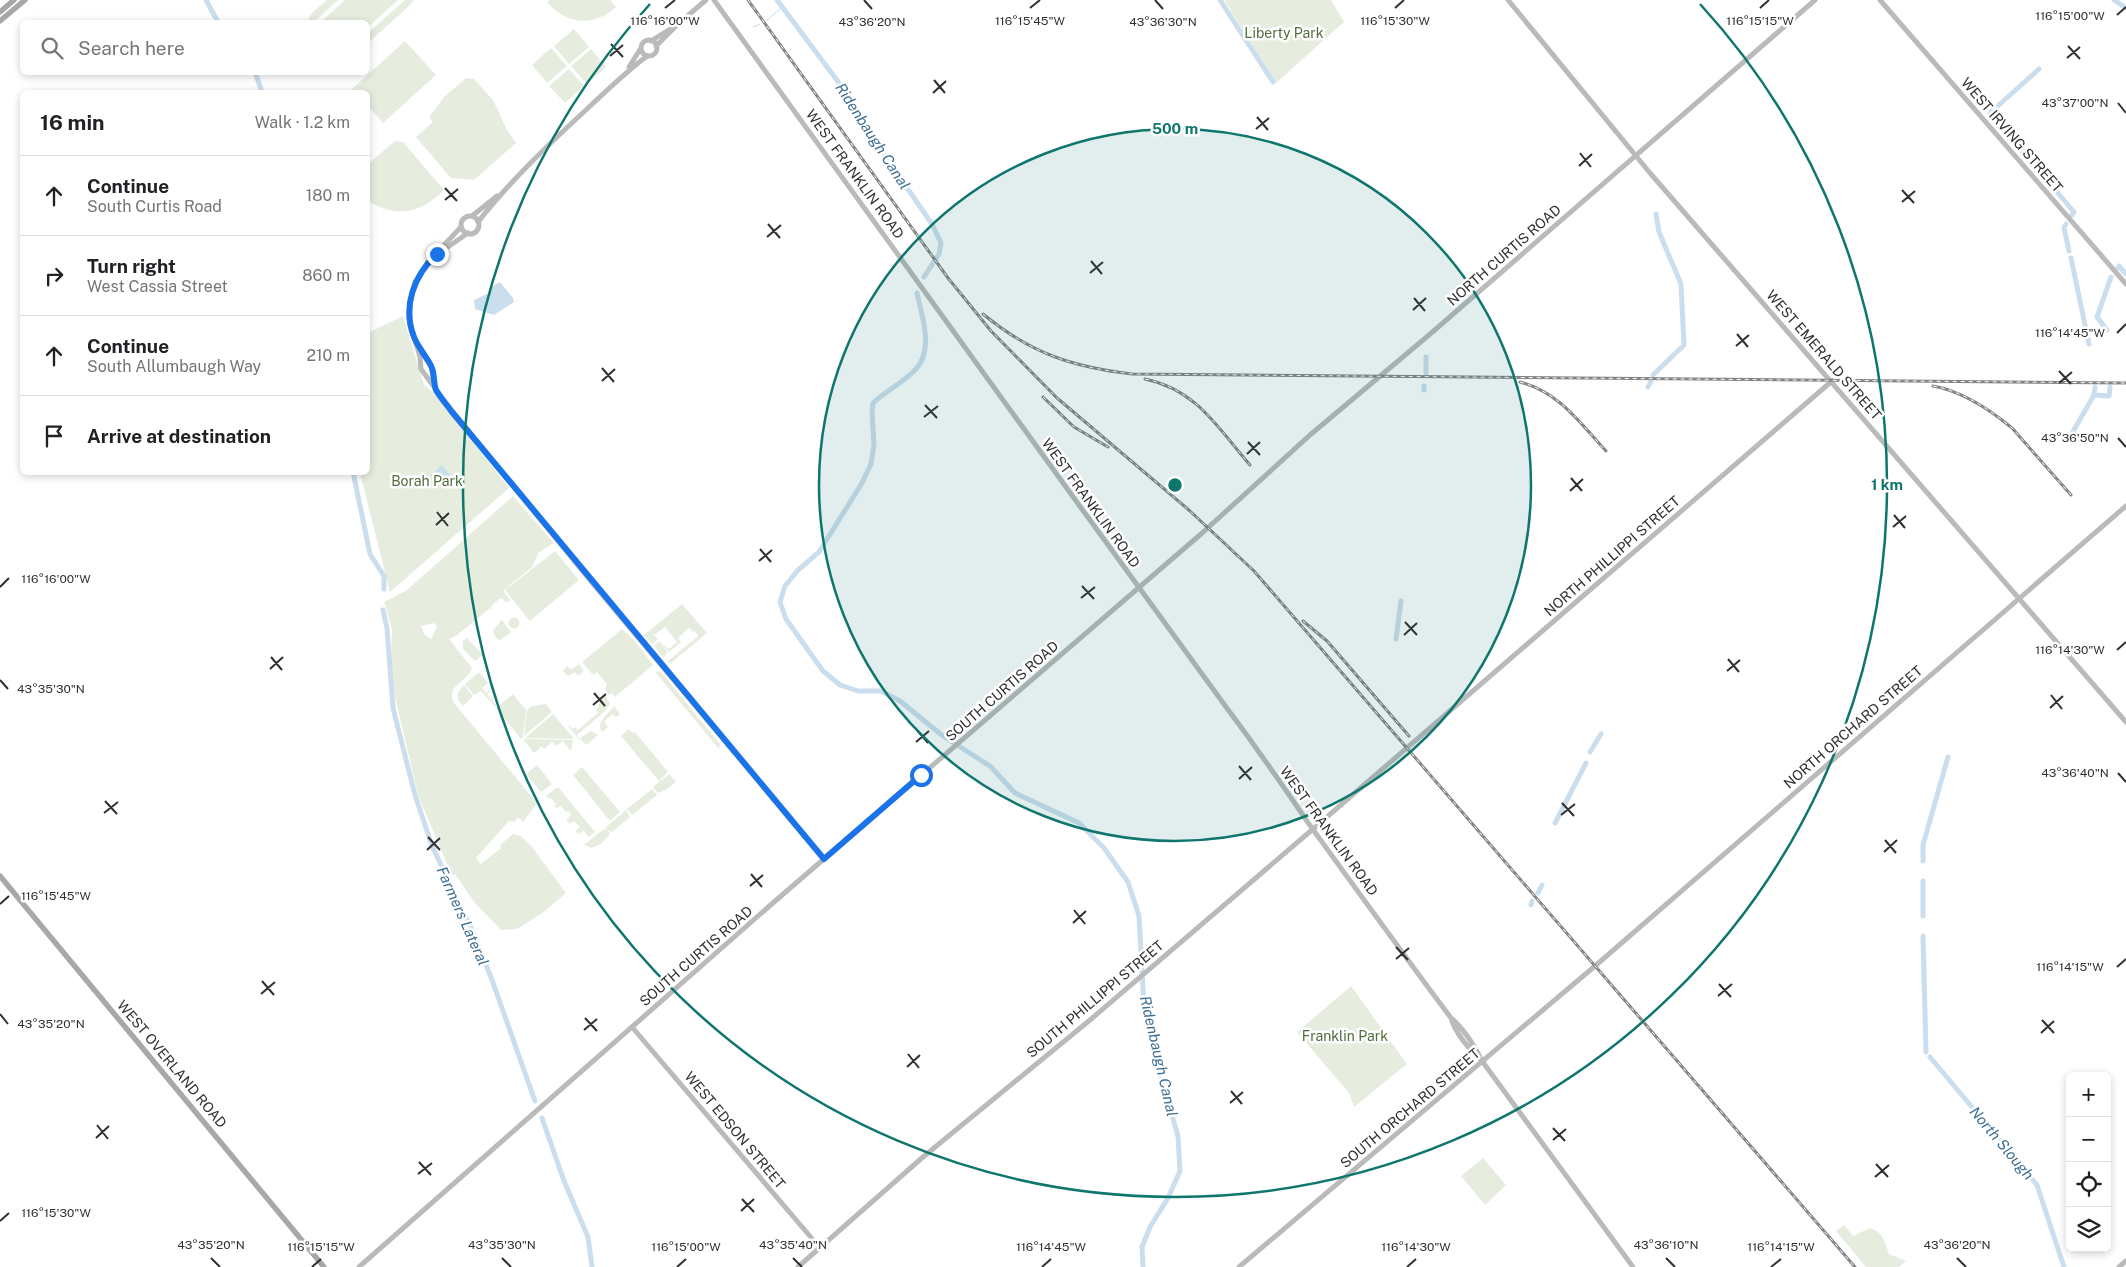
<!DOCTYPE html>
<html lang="en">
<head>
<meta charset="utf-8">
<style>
	:root { --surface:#fff; --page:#f6f6f6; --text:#202124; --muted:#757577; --line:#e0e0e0 }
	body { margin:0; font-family:"Public Sans",sans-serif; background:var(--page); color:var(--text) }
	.controls { position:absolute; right:15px; bottom:15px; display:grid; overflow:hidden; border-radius:8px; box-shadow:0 2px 8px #0003 }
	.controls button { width:45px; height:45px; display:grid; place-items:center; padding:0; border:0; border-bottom:1px solid var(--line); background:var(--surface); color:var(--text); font:25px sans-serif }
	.stop { position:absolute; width:15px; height:15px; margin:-11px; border:4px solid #1a73e8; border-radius:50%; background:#fff }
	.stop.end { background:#1a73e8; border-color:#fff; box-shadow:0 1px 5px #0008 }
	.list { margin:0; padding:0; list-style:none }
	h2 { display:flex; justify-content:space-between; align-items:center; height:65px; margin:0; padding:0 20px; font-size:21px }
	h2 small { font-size:16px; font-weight:400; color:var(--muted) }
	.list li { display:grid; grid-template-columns:32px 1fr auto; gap:15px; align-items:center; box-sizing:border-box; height:80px; padding:0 20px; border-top:1px solid var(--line) }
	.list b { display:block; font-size:19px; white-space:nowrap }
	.list p { margin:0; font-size:16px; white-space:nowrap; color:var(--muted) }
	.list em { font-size:16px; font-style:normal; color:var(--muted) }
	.icon { flex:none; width:28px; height:28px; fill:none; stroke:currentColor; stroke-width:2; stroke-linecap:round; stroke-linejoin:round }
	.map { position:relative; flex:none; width:2126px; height:1267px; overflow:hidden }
	.search { position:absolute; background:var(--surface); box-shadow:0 2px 8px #0003; left:20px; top:20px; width:350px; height:55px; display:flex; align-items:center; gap:12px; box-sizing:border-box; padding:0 18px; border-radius:8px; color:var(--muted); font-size:19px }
	.panel { position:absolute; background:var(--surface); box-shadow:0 2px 8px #0003; left:20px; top:90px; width:350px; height:385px; border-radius:8px }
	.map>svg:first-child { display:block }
	.green { fill:#e6eddf; fill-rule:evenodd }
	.water { fill:#cbdeed }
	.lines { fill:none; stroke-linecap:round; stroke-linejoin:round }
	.stream { stroke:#cbdeed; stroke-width:1 }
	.canal { stroke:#cbdeed; stroke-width:5 }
	.secondary { stroke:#bababa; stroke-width:5 }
	.primary { stroke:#a8a8a8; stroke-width:5.5 }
	.rail-casing { stroke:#858585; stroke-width:3 }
	.rail { stroke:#fff; stroke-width:1; stroke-dasharray:4; stroke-linecap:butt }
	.route { stroke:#1a73e8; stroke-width:6 }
	.ticks { fill:none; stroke:#303030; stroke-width:2 }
	.ring { fill:none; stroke:#0f766e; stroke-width:2.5 }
	.labels { text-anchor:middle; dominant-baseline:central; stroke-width:5; stroke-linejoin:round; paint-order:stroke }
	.park-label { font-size:14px; fill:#516d3d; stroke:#fff }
	.street-label { font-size:14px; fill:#303030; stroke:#fff }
	.water-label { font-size:15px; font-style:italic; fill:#3d6f94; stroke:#fff }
	.ticks-label { font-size:12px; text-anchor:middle; fill:#303030; stroke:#fff; stroke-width:5; stroke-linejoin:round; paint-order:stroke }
	.centre { fill:#0f766e; stroke:#fff; stroke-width:2.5 }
	.ring-label { font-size:15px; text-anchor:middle; font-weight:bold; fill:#0f766e; stroke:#fff; stroke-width:5; stroke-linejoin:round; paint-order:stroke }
</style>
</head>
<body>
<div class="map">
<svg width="2126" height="1267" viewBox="0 0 2126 1267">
	<rect width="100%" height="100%" fill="#fff"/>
	<path class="green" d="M 327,0 L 338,0 L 314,22 L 307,22 L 312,13 Z
		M 345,0 L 398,0 L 368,27 L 368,22 L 321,22 Z
		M 405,0 L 414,0 L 408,7 L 368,43 L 368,33 Z
		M 550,0 L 610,0 L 616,7 C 594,27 566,25 547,2 Z
		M 1224,0 L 1331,0 L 1344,22 L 1276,83 Z
		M 574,29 L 589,47 L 569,64 L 554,46 Z
		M 405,41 L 436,75 L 383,123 L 368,106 L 368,92 L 355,92 L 352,89 Z
		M 551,48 L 567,66 L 547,83 L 532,65 Z
		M 591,49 L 606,67 L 587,84 L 571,66 Z
		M 569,69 L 584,86 L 565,103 L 549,86 Z
		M 466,78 L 474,79 L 493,100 L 507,130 L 516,143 L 474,180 L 451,178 L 416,137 L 433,122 L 429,117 L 444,97 Z
		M 395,141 L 403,142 L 444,190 C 420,214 397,218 368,201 L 368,164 Z
		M 403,316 L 424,385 L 433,392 L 509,488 L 390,592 L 360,473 L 368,472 L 368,333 Z
		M 513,496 L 554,543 L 539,552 L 532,567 L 503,591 L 511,601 L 505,602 L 503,599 L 499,599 L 491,606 L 492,609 L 490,608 L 456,636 L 449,639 L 472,668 C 469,682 445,684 454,703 L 537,803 L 523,822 L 521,819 L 517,818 L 515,822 L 509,821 L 476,858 L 481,864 L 501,848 L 500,845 L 513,834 L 521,836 L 532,847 L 566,893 L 545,911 L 517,929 L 501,930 L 475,903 L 455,874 L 452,876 L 418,795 L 395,697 L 391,659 L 392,629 L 384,602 L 407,590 ZM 434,623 L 437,627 L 431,639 L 424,634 L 421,626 Z
		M 555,551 L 579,580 L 530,621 L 505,590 Z
		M 682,604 L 707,633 L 670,664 L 668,661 L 698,636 L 695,631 L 693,632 L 689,628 L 678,638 L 681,642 L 669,652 L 660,641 L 669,649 L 677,642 L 665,627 L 654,635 L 658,639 L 652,644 L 644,635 Z
		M508.5 623a5.5 5.5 0 1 1 11 0a5.5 5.5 0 1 1-11 0Z
		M 502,620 L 511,632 L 499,641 L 494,635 L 493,630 Z
		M 622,629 L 635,641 L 653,665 L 615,697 L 612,693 L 609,695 L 605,689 L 607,684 L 597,672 L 593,675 L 582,662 Z
		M 467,638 L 483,655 L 475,661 L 463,649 L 463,641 Z
		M 659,641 L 668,652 L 663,657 L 654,646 Z
		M 579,664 L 583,669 L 583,672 L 578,676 L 575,672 L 568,676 L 563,671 L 567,666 L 571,670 Z
		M 657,671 L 661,672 L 720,744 L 719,749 L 656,673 Z
		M 478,673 L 480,673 L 488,683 L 482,688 L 486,693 L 489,690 L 490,692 L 487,694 L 491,699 L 496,695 L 497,696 L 492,700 L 496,705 L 495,707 L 481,691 L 474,695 L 465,684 Z
		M 464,685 L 473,696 L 463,706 L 458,700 L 457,694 Z
		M 513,694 L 526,710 L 523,737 L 521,739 L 496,708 Z
		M 603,695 L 606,696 L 610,704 L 602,714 L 577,735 L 583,744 L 568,726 L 569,725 L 573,729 L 575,727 L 578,730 L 598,713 L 596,710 L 600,703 L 598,700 Z
		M 546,704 L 552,712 L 524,736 L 527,710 L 532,706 Z
		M 614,706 L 620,714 L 616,717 L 613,714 L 604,721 L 608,727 L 602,732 C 595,722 608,715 614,706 Z
		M 553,714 L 574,739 L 525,738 Z
		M 629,729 L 633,733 L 635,732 L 668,772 L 659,781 L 621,736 Z
		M 591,731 L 598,735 L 586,745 L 580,738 Z
		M 523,739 L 524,739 L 573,740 L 571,751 L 563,741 L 556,746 L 552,742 L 544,749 L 542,746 L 534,753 Z
		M 537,765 L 552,784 L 541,792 L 526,774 Z
		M 582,767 L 620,812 L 610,821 L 573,775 Z
		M 669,774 L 676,782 L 666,790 L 658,793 L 653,788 L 654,786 Z
		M 556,788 L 559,788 L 595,832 L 589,837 L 584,831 L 578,834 L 575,831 L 580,827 L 574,821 L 570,824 L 566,820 L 571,815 L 568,811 L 566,812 L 561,806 L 556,808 L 554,806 L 556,804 L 551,798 L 549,799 L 546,796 Z
		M 652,789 L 657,795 L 632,815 L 627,809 Z
		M 626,810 L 630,817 L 612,832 L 605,828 Z
		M 604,829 L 608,830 L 610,834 L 601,844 L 592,848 L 584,845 Z
		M 1351,986 L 1407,1064 L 1354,1107 L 1349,1093 L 1297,1032 Z
		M 1483,1158 L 1506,1185 L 1485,1205 L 1461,1176 Z
		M 1844,1225 L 1853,1236 L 1870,1228 C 1883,1232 1885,1242 1889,1254 L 1906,1261 L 1899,1267 L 1866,1267 L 1836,1231 Z"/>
	<path class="water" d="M 500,282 L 513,298 L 514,302 L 494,315 L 475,309 L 474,300 L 489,293 L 493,286 Z
		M 442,465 L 453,478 L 447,484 L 443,478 L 436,483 L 430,476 Z"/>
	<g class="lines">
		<path class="stream" d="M 766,21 L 782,7
			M 753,27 L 760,24"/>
		<path class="canal" d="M 206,0 L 218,22
			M 777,0 L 842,87 L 863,124 L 932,224 L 941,243 L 939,254 L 924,277
			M 1220,0 L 1273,82
			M 2114,0 L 2126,8
			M 255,72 L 262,92
			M 2004,132 L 1990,117 L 1990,113 L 2039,69
			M 2010,138 L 2033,164
			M 2035,167 L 2048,182
			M 2057,192 L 2074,212 L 2072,215
			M 2066,224 L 2064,228 L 2069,251
			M 2071,258 L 2089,344
			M 2118,268 L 2119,266 L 2126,274
			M 917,293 C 922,317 935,351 914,371 C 902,383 886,391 873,403 L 872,413 L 874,444 L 871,464 L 862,483 L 819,552 L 798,570 L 785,586 L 780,602 L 786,619 L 823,671 L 840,685 L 858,691 L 881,691 L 900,701 L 943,736 L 990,766 L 1015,793 L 1079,823 L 1104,848 L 1128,882 L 1139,916 L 1144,1007 L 1153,1050 L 1178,1136 L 1180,1171 L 1168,1198 L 1150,1227 L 1142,1247 L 1143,1267
			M 2107,330 L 2097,317 L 2111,277
			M 1426,373 L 1426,357
			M 1653,375 L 1684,345 L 1681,284 L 1659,232 L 1656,214
			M 1648,387 L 1651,381
			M 1424,390 L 1424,386
			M 2094,395 L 2109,396 L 2110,387
			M 2071,435 L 2094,395 L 2095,387
			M 353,472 L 370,554 L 384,576 L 384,589
			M 383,610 L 387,628 L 393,708 L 415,795 L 432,846 L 474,934 L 492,980 L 535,1101
			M 1396,639 L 1401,601
			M 1590,752 L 1601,734
			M 1555,823 L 1586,763
			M 1923,861 L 1923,845 L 1948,757
			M 1538,893 L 1542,885
			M 1531,905 L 1532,901
			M 1923,916 L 1923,881
			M 1923,936 L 1926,1052
			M 1930,1057 L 2037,1185 L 2064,1267
			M 542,1118 L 564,1181 L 588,1237 L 592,1267"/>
		<path class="secondary" d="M 714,0 C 886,237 1056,475 1229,711 C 1257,748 1283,786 1309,824 C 1356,889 1403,954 1451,1018 C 1465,1030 1474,1045 1482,1061
			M 1508,0 L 1650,173 L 2126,722
			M 1880,0 L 2126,284
			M641 48a8 8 0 1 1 16 0a8 8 0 1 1-16 0Z
			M 651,41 L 678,24 L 706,0
			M 656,46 L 676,26
			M 629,67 L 641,48
			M 472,216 L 497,196
			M461 225a9 9 0 1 1 18 0a9 9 0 1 1-18 0Z
			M 478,222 C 510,181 549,144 587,109 C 607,90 626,72 647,56
			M 461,227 L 427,263 L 415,282 L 410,303 L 410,323 L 420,357 L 421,369 L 445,402 L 589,579 L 824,859
			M 442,251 L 468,233
			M 420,347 L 431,365 L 434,382
			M 1451,1018 C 1456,1035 1469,1049 1482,1061 L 1633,1267
			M 632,1027 L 820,1248
			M 359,1267 L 774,902 L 1201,534 L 1310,435 L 1429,335 L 1815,0
			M 798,1267 L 923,1157 L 1090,1020 L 1313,829 L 1832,381
			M 1239,1267 L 1595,966 L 2126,506
			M 2119,1267 L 2126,1261"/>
		<path class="primary" d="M 0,12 L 14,0
			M 0,21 L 25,0
			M 0,876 L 324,1267"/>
		<g class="rail-casing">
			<path id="rail" d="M 748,0 L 948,278 L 991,331 L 1057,398 L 1190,511 L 1254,571 L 1855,1267
				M 983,314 C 1030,353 1072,367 1132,374 L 2126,383
				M 1145,379 C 1197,390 1217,427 1250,465
				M 1520,382 C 1559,392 1580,423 1606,451
				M 1933,386 C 1962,391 1989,409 2012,428 L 2071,495
				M 1043,397 L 1074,427 L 1108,447
				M 1303,621 L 1327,641 L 1409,736"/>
		</g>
		<use href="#rail" class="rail"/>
	</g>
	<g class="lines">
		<path class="route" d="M 437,254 C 414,275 402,307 414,337 C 418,347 425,355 430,364 C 435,371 433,382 436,390 C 440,397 447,405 452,412 L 824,859 L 921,775"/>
	</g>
	<path class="ticks" d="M 864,0 L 872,9M 1155,0 L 1163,9M 665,8 L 675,0M 1030,8 L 1040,0M 1395,8 L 1404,0M 1760,8 L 1769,0M 2117,15 L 2126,7M 611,44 L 623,57M 2068,46 L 2080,59M 610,56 L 623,45M 2067,58 L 2080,47M 934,80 L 945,93M 933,93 L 946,81M 2118,103 L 2126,113M 1257,117 L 1268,130M 1256,129 L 1269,118M 1580,153 L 1591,167M 1579,166 L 1592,154M 445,188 L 457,201M 1902,190 L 1914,203M 445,200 L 458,189M 1902,202 L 1915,191M 768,224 L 780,238M 767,237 L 781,225M 1091,261 L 1102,274M 1090,273 L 1103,262M 1414,298 L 1425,311M 1413,310 L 1426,298M 2117,333 L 2126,324M 1737,334 L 1748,347M 1736,346 L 1749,335M 602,368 L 614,382M 2059,371 L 2071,384M 602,381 L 615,369M 2059,383 L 2072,372M 925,405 L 937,418M 924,417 L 938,406M 2118,438 L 2126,447M 1248,442 L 1260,455M 1247,454 L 1260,442M 1571,478 L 1582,491M 1570,491 L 1583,479M 437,512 L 448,526M 1894,515 L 1905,528M 436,525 L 449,513M 1893,527 L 1906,516M 760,549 L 771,562M 759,561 L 772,550M 1082,586 L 1094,599M 0,587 L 9,578M 1081,598 L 1095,587M 1405,622 L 1417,635M 1404,635 L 1417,623M 2117,650 L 2126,642M 271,657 L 282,670M 1728,659 L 1739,672M 270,669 L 283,657M 1727,671 L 1740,660M 0,680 L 8,689M 594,693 L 605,706M 2051,695 L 2062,709M 593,705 L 606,694M 2050,708 L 2063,696M 917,730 L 928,743M 916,742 L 929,731M 1239,766 L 1251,780M 2118,773 L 2126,782M 1239,779 L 1252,767M 105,801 L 117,814M 1562,803 L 1574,816M 104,813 L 118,802M 1561,815 L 1575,804M 428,837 L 440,850M 1885,840 L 1896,853M 427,850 L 440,838M 1884,852 L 1897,840M 751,874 L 762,887M 750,886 L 763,875M 0,904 L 9,896M 1074,910 L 1085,924M 1073,923 L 1086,911M 1396,947 L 1408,960M 1396,959 L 1409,948M 2117,967 L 2126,959M 262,981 L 274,995M 1719,984 L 1731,997M 261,994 L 275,982M 1718,996 L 1732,984M 0,1014 L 8,1024M 585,1018 L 597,1031M 2042,1020 L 2054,1033M 584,1030 L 597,1019M 2041,1033 L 2054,1021M 908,1054 L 919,1068M 907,1067 L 920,1055M 1231,1091 L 1242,1104M 1230,1103 L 1243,1092M 97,1125 L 108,1139M 1553,1128 L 1565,1141M 96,1138 L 109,1126M 1553,1140 L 1566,1129M 419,1162 L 431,1175M 1876,1164 L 1888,1177M 418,1174 L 432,1163M 1875,1177 L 1889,1165M 742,1199 L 754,1212M 741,1211 L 754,1199M 0,1221 L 9,1213M 211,1258 L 220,1267M 502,1258 L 511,1267M 793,1258 L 802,1267M 1666,1258 L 1675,1267M 1957,1258 L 1966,1267M 312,1267 L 321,1259M 677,1267 L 686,1259M 1042,1267 L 1051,1259M 1407,1267 L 1416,1259M 1771,1267 L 1781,1259"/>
	<circle cx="1175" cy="485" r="356" fill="#0f766e" fill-opacity=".12"/>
	<g class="ring">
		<circle cx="1175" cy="485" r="356"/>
		<path d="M1700 4A712 712 0 1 1 650 4"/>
	</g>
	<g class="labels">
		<g class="park-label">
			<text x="1284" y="33">Liberty Park</text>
			<text x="427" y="481">Borah Park</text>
			<text x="1345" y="1036">Franklin Park</text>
		</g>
		<g class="street-label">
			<text transform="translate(2012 135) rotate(49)">WEST IRVING STREET</text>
			<text transform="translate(855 174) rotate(54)">WEST FRANKLIN ROAD</text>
			<text transform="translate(1504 255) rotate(-41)">NORTH CURTIS ROAD</text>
			<text transform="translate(1824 355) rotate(49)">WEST EMERALD STREET</text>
			<text transform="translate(1091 503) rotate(54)">WEST FRANKLIN ROAD</text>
			<text transform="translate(1612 556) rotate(-41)">NORTH PHILLIPPI STREET</text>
			<text transform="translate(1002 691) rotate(-41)">SOUTH CURTIS ROAD</text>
			<text transform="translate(1853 727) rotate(-41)">NORTH ORCHARD STREET</text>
			<text transform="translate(1329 831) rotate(54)">WEST FRANKLIN ROAD</text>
			<text transform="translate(696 956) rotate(-41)">SOUTH CURTIS ROAD</text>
			<text transform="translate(1095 999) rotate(-40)">SOUTH PHILLIPPI STREET</text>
			<text transform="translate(172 1064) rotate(50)">WEST OVERLAND ROAD</text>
			<text transform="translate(1410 1108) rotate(-40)">SOUTH ORCHARD STREET</text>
			<text transform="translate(735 1130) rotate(50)">WEST EDSON STREET</text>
		</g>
		<g class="water-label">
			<text transform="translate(873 136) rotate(57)">Ridenbaugh Canal</text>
			<text transform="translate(463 916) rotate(66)">Farmers Lateral</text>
			<text transform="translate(1159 1056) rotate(77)">Ridenbaugh Canal</text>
			<text transform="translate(2002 1143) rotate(50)">North Slough</text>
		</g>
	</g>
	<g class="ticks-label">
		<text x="2070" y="20">116°15'00"W</text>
		<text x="665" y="25">116°16'00"W</text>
		<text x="1030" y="25">116°15'45"W</text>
		<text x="1395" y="25">116°15'30"W</text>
		<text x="1760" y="25">116°15'15"W</text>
		<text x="872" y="26">43°36'20"N</text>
		<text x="1163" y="26">43°36'30"N</text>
		<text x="2075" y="107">43°37'00"N</text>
		<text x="2070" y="337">116°14'45"W</text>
		<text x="2075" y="442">43°36'50"N</text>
		<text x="56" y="583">116°16'00"W</text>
		<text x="2070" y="654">116°14'30"W</text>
		<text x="51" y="693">43°35'30"N</text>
		<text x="2075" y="777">43°36'40"N</text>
		<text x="56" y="900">116°15'45"W</text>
		<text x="2070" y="971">116°14'15"W</text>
		<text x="51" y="1028">43°35'20"N</text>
		<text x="56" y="1217">116°15'30"W</text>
		<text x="211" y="1249">43°35'20"N</text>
		<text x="502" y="1249">43°35'30"N</text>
		<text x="793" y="1249">43°35'40"N</text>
		<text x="1666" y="1249">43°36'10"N</text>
		<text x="1957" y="1249">43°36'20"N</text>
		<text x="321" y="1251">116°15'15"W</text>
		<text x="686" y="1251">116°15'00"W</text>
		<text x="1051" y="1251">116°14'45"W</text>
		<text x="1416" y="1251">116°14'30"W</text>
		<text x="1781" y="1251">116°14'15"W</text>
	</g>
	<circle cx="1175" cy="485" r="8" class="centre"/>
	<g class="ring-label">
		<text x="1175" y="134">500 m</text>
		<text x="1887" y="490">1 km</text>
	</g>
</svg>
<div class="controls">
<button>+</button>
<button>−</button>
<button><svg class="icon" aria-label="locate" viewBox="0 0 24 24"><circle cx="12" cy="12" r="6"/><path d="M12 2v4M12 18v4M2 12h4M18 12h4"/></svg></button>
<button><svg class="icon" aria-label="layers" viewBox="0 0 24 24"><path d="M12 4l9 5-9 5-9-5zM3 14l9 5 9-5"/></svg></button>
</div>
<div class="stop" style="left:921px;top:775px"></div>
<div class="stop end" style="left:437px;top:254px"></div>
<div class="search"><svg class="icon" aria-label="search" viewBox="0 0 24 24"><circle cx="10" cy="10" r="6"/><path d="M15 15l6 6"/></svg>Search here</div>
<section class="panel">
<h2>16 min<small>Walk · 1.2 km</small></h2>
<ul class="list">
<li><svg class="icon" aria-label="ahead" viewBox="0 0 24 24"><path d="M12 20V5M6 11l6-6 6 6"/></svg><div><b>Continue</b><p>South Curtis Road</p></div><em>180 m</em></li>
<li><svg class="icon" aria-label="right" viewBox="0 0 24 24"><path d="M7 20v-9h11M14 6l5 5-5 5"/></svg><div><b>Turn right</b><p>West Cassia Street</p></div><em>860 m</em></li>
<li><svg class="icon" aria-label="ahead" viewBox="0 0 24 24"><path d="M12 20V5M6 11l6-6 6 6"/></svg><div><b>Continue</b><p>South Allumbaugh Way</p></div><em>210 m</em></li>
<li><svg class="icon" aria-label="arrive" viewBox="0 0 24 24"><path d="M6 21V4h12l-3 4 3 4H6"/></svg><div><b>Arrive at destination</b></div></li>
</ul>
</section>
</div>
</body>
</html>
